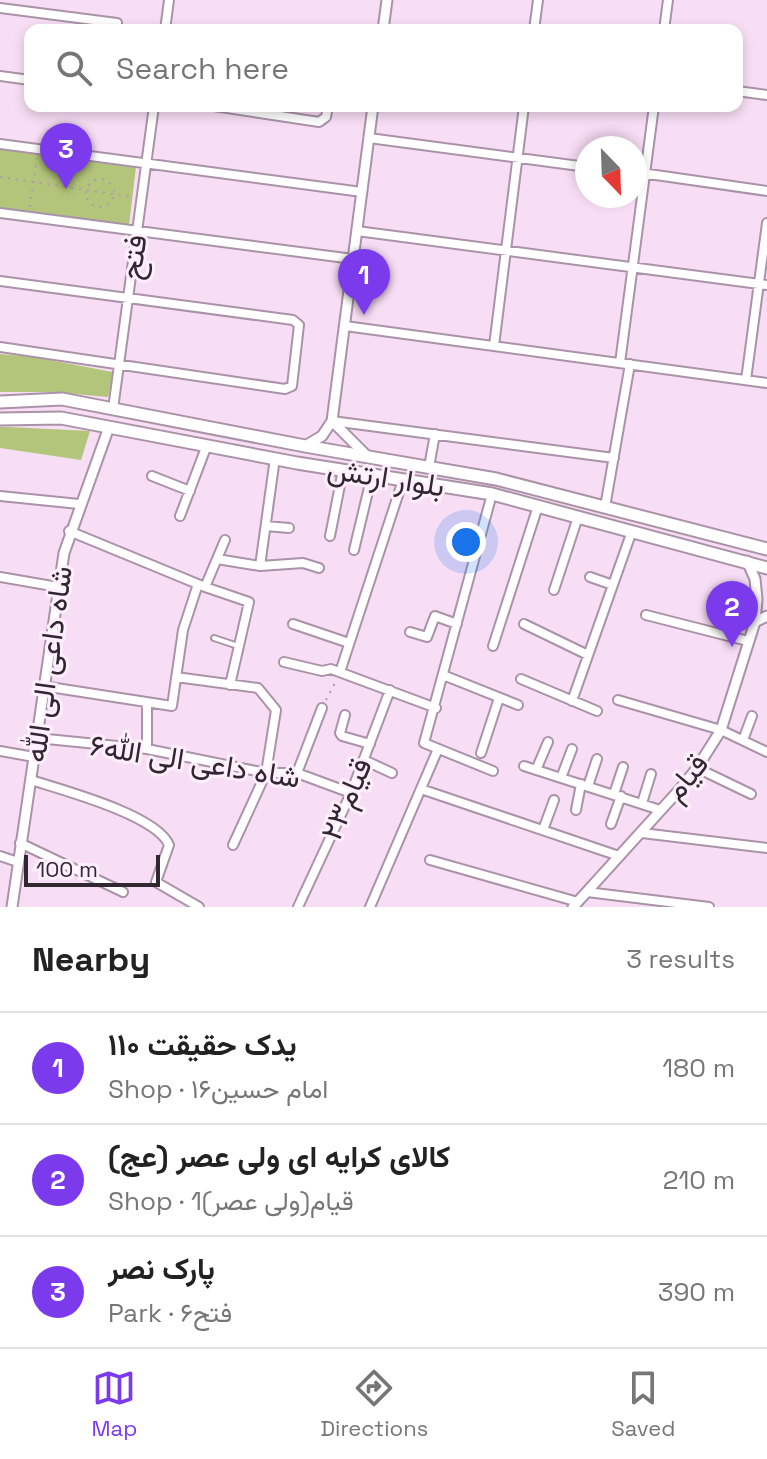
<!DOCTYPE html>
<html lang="en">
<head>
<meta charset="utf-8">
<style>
	:root { --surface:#fff; --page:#f2f2f2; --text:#222; --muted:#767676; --line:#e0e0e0; --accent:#7c3aed }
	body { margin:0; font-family:"Space Grotesk",Vazirmatn,sans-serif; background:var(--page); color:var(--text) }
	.compass { position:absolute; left:575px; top:136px; width:72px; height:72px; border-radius:50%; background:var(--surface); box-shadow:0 4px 12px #0003; rotate:157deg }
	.scale { position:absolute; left:24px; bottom:20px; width:136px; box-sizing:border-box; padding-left:8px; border:4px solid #312730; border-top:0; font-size:22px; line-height:28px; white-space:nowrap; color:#312730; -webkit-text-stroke:6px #ffeffd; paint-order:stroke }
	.you { position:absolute; left:466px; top:542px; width:28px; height:28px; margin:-20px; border:6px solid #fff; border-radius:50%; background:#1a73e8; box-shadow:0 0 0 12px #1a73e833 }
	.badge { display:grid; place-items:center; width:52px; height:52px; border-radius:50%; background:var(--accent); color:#fff; font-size:26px; font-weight:700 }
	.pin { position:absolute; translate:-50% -66px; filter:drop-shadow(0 2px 4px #0008) }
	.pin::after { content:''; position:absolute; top:42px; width:28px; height:24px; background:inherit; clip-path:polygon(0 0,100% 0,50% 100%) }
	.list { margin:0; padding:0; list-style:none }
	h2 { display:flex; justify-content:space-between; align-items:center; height:104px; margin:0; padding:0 32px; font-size:34px }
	h2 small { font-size:26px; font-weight:400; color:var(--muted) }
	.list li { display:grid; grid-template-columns:52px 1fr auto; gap:24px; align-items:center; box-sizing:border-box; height:112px; padding:0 32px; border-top:2px solid var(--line) }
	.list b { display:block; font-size:30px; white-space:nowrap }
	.list p { margin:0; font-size:26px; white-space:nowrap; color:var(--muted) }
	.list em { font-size:26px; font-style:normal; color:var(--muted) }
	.icon { flex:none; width:44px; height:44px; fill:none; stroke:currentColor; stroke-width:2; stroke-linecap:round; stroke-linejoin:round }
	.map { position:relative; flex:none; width:767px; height:907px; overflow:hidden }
	.search { position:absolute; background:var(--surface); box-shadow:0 4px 12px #0003; left:24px; right:24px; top:24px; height:88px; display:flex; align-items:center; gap:20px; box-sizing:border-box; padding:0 28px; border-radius:16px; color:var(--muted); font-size:30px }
	.sheet { height:440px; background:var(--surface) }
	nav { display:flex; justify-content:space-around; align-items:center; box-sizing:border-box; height:112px; border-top:2px solid var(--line); background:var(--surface); font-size:22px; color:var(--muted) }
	nav a { display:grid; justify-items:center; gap:4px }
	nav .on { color:var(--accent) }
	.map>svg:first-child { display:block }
	.green { fill:#b3c57b }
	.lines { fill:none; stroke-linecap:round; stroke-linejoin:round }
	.service-casing { stroke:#aa92a8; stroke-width:8 }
	.minor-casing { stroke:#aa92a8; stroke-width:12 }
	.tertiary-casing { stroke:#aa92a8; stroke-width:13 }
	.secondary-casing { stroke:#aa92a8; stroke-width:15 }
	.path { stroke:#ae9aac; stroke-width:2; stroke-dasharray:2 6; stroke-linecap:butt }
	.service { stroke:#fff; stroke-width:4 }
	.minor { stroke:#fff; stroke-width:8 }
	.tertiary { stroke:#fff; stroke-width:9 }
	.secondary { stroke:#fff; stroke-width:11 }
	.labels { text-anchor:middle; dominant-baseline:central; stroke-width:6; stroke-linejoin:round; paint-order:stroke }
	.street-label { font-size:30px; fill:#312730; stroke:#ffeffd }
</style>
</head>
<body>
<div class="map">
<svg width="767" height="907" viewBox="0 0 767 907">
	<rect width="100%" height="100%" fill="#f8def5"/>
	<path class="green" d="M 0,149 L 136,167 L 129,225 L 0,210 Z
		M 0,354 L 33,357 L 113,372 L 108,397 L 51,392 L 0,392 Z
		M 0,427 L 8,427 L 90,431 L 81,460 L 0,448 Z"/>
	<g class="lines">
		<g class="service-casing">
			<path id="service" d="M 214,638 L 238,646"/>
		</g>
		<g class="minor-casing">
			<path id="minor" d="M 0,8 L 117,23 L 116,30
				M 165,30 L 169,0
				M 534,30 L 538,0
				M 664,30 L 668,0
				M 0,76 L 30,80
				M 737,91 L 767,95
				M 214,106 L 319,122 L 326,117 L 328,106
				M 369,138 L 587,167
				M 0,144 L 362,192
				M 635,172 L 767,191
				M 0,213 L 353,259
				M 357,231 L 767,285
				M 0,281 L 293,320 L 299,325 L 292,386 L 285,389 L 0,347
				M 345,326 L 767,383
				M 494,346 L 524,106
				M 620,363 L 654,106
				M 746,380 L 767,223
				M 113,409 L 154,106
				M 332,421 L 614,458
				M 429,467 L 435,434
				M 152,476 L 190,491
				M 492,494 L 424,743 L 493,771
				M 0,496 L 79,504
				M 605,507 L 630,364
				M 180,516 L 207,445
				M 266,526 L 289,528
				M 69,531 L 205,587 L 249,602 L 230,685
				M 330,536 L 343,470
				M 354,550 L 372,475
				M 217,559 L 260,566 L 303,563 L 319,568
				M 260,566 L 275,458
				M 0,577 L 58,587
				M 590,577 L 613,585
				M 205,587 L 225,540
				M 554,590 L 578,517
				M 646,615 L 748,641
				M 293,624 L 349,643
				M 524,624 L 588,655
				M 410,632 L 427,637 L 435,616 L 457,624
				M 493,646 L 538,506
				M 284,662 L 322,671 L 331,669 L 436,708
				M 340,672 L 403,480
				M 443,675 L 518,705
				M 176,677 L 258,688 L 276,710 L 266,773 L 233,845
				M 521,679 L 597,711
				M 43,686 L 172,706 L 183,630 L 198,584
				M 618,700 L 721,730 L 767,752
				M 572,701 L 632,531
				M 147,702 L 147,749
				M 345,715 L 340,733 L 342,736 L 370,744
				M 37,738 L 147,749 L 266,773 L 297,773 L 351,793
				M 743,740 L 752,716
				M 0,751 L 34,757
				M 481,753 L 499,698
				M 364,760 L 392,773
				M 524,766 L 660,810
				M 697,768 L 751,794
				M 536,770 L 548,742
				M 297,773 L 322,708
				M 561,778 L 572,749
				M 31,780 C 62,790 157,815 169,845 L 156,882 L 199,907
				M 588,786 L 597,759
				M 421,789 L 619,856
				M 614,794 L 623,767
				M 642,803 L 651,774
				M 576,810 L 581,784
				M 611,824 L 621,796
				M 543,830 L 554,800
				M 642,833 L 767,848
				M 20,843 L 123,892
				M 0,856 L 18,862
				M 430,860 L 578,902
				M 587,892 L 709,907
				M 298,907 L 351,793 L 390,690
				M 370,907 L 438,749"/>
		</g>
		<g class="tertiary-casing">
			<path id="tertiary" d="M 383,30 L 387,0
				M 332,421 L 367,456
				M 305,446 L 322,436 L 332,421 L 373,106
				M 755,622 L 767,616
				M 12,907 L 64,553 L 109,427
				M 573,907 L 680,789 L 697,768 L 721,730 L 755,622 L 757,599 L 755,579 L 747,561"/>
		</g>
		<g class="secondary-casing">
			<path id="secondary" d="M 0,402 L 62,399 L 305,446 L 496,479 L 767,549
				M 0,419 L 61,418 L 297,463 L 492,494 L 767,568"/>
		</g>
		<path class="path" d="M 0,177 L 133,197
			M86 193a14 14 0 1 1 28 0a14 14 0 1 1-28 0Z
			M 30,207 L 37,158
			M 326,700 L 336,681"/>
		<use href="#service" class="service"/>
		<use href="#minor" class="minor"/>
		<use href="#tertiary" class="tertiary"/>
		<use href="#secondary" class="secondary"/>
	</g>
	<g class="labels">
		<g class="street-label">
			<text transform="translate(133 257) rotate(-82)">فتح</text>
			<text transform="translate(386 477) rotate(9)">بلوار ارتش</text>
			<text transform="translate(48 664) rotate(-82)">شاه داعی الی الله</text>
			<text transform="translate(195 761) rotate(9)">شاه داعی الی الله۶</text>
			<text transform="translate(686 777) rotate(-51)">قیام</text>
			<text transform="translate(346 799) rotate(-67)">قیام۲۳</text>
		</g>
	</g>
</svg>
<svg class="compass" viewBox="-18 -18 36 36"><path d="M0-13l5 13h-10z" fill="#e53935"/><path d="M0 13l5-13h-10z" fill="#767676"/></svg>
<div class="scale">100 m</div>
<div class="you"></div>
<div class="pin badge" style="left:364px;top:315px">1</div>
<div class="pin badge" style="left:732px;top:647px">2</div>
<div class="pin badge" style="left:66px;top:189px">3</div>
<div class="search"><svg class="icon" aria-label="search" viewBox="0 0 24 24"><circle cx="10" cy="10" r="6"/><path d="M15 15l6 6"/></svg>Search here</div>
</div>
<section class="sheet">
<h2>Nearby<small>3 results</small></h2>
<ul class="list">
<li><span class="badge">1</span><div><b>یدک حقیقت ۱۱۰</b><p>Shop · امام حسین۱۶</p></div><em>180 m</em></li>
<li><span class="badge">2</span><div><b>کالای کرایه ای ولی عصر (عج)</b><p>Shop · قیام(ولی عصر)1</p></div><em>210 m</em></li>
<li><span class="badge">3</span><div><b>پارک نصر</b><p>Park · ۶فتح</p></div><em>390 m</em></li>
</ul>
</section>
<nav>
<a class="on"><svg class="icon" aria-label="map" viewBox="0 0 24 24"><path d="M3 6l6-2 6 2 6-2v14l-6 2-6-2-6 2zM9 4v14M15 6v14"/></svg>Map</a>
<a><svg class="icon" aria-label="directions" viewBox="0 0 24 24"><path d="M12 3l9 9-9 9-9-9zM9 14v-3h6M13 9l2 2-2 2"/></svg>Directions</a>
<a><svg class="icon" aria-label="saved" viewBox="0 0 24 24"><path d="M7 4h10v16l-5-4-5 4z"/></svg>Saved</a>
</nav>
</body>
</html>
